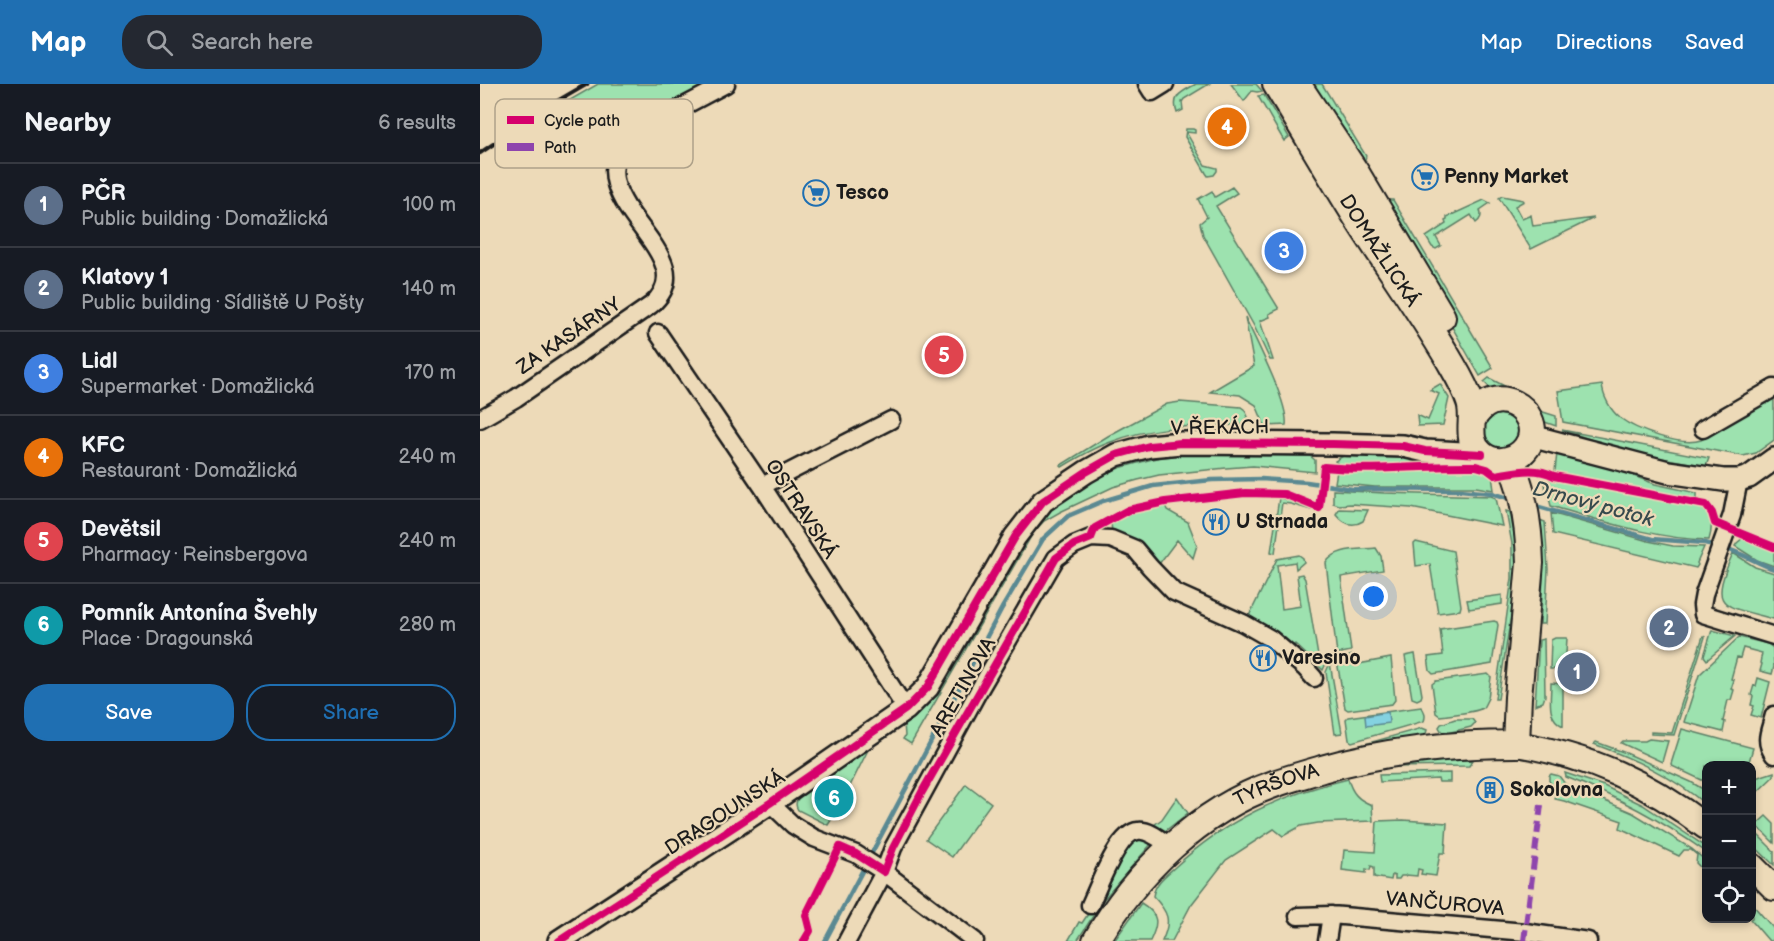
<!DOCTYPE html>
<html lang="en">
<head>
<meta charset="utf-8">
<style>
	:root { --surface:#171b24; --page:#242831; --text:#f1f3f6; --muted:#9ea1a6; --line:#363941; --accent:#1f6fb2 }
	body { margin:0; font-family:"Balsamiq Sans",sans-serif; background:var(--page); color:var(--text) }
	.controls { position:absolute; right:18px; bottom:18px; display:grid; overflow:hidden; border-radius:12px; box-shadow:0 3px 9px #0003 }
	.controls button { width:54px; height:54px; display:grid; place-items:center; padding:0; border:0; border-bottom:2px solid var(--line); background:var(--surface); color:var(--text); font:30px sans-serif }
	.you { position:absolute; left:894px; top:513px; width:21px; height:21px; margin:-15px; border:4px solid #fff; border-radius:50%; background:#1a73e8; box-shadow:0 0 0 9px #1a73e833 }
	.badge { display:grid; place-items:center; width:39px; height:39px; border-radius:50%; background:var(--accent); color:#fff; font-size:20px; font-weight:700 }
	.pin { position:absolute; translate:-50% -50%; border:3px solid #fff; box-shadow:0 2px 6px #0006 }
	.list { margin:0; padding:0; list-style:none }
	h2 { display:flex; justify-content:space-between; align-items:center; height:78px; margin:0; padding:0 24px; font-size:26px }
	h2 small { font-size:20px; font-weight:400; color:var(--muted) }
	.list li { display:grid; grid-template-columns:39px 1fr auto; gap:18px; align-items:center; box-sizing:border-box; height:84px; padding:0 24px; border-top:2px solid var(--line) }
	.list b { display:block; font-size:22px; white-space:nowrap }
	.list p { margin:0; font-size:20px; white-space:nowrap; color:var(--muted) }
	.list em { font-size:20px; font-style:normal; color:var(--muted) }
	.actions { display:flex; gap:12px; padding:18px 24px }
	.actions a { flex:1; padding:14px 0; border:2px solid var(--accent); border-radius:24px; text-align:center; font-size:21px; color:var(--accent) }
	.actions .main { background:var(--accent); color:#fff }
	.icon { flex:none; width:33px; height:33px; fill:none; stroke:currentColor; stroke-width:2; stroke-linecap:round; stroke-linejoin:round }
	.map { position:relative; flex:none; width:1294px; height:857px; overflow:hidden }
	header { display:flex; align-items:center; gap:36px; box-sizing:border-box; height:84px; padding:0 30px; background:var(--accent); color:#fff }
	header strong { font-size:28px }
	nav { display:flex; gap:33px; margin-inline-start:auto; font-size:21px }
	.search { width:420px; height:54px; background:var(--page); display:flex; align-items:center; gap:15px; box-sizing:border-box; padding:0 21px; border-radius:24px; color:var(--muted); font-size:22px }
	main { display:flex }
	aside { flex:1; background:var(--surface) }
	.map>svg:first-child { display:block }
	.green { fill:#9de2af; stroke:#5c7f66; stroke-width:1.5 }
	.water { fill:#84d2e1; stroke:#5a8992; stroke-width:1.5 }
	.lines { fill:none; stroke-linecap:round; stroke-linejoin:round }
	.stream { stroke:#5a8992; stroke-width:4.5 }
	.minor-casing { stroke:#1c1c1c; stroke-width:21 }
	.tertiary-casing { stroke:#1c1c1c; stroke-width:26 }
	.secondary-casing { stroke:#1c1c1c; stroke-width:28 }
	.primary-casing { stroke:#1c1c1c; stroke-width:30 }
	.minor { stroke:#eddab8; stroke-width:16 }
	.tertiary { stroke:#eddab8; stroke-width:21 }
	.secondary { stroke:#eddab8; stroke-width:24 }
	.primary { stroke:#eddab8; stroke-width:26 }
	.rail { stroke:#1c1c1c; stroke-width:4.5 }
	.quiet { stroke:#8e44ad; stroke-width:6; stroke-dasharray:12 6; stroke-linecap:butt }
	.cycleway-casing { stroke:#eddab8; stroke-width:11 }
	.cycleway { stroke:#d6006c; stroke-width:8 }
	.labels { text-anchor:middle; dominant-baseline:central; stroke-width:4.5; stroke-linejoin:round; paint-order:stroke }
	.poi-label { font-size:20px; font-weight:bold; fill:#1c1c1c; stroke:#eddab8; text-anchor:start }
	.street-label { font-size:20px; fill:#1c1c1c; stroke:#eddab8 }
	.water-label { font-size:21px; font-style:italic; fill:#364a4d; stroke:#eddab8 }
	.key { fill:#eddab8; stroke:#aea189; stroke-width:1.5 }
	.key-label { font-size:16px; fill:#1c1c1c }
</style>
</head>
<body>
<header>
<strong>Map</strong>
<div class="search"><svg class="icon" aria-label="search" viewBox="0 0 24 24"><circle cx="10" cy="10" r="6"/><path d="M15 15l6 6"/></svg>Search here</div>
<nav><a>Map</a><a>Directions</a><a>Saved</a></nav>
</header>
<main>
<aside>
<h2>Nearby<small>6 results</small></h2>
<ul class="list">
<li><span class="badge" style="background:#5c6f8a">1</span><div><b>PČR</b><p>Public building · Domažlická</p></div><em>100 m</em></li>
<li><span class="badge" style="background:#5c6f8a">2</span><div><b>Klatovy 1</b><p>Public building · Sídliště U Pošty</p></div><em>140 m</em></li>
<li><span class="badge" style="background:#3f7fe0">3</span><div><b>Lidl</b><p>Supermarket · Domažlická</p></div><em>170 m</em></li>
<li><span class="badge" style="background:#e8710a">4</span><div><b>KFC</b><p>Restaurant · Domažlická</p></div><em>240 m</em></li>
<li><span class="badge" style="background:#e0444e">5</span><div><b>Devětsil</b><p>Pharmacy · Reinsbergova</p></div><em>240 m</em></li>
<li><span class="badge" style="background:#0f9aa8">6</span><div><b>Pomník Antonína Švehly</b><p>Place · Dragounská</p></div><em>280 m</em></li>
</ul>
<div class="actions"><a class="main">Save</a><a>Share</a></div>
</aside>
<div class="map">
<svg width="1294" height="857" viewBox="0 0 1294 857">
	<rect width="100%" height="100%" fill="#eddab8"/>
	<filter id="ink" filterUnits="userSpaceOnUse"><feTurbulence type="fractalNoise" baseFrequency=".0167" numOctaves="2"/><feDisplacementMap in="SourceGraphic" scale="12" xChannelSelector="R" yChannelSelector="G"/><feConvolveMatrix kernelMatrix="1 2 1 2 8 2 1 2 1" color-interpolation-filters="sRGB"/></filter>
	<g filter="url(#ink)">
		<path class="green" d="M 118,0 L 227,0 L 139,46 L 124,66 L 83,68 L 75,46 L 78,23 Z
			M 716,0 L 729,0 L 704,15 L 702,18 L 703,26 L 697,29 C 691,11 702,8 716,0 Z
			M 751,0 L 776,0 L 782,7 L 777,8 L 772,7 L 764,17 Z
			M 822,0 L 842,0 L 886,72 L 884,79 Z
			M 784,11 L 809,53 L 804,57 L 778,12 Z
			M 706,45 L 713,45 L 715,46 L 715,49 L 706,48 L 725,81 L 737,84 L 737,87 L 734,91 L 728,92 L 726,89 L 705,53 Z
			M 752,103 L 757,109 L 736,122 L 799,225 L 789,230 L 790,233 L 780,237 L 793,276 L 790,276 L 774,242 L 723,151 L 720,139 L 727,133 L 718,115 L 732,107 L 735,113 Z
			M 1022,112 L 1043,116 L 1044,117 L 1035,122 L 1042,135 L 1051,131 L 1053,142 L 1114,134 L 1051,165 L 1019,114 Z
			M 906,116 L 913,116 L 1013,284 L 1000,292 L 918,148 Z
			M 1004,116 L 1010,119 L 1000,126 C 1002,132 1001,135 996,139 L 991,131 L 956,153 L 961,162 L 956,165 L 952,163 L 946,153 L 966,140 L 965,137 L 967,136 L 967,133 Z
			M 765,233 C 775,255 809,320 806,341 L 787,342 L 784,340 L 776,321 L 760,311 L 730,308 L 774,282 Z
			M 1009,294 L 1034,307 L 1060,327 L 1076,332 L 1076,342 L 1062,337 L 1009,303 L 1004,298 Z
			M 960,300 L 969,314 L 963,341 L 938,342 L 937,331 L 948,336 L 959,310 L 950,306 Z
			M 1122,301 C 1123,312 1130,326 1140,334 C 1156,346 1201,363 1221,356 L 1294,309 L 1294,356 L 1276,369 L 1263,372 L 1083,338 L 1078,307 Z
			M 700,318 L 761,323 L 765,326 L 768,333 L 762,341 C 717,341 670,342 628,359 C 612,365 597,374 582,383 L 581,381 L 628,352 L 687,320 Z
			M 1030,329 L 1041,344 L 1036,360 L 1020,366 C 1000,359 998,346 1011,330 Z
			M 1082,346 L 1229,374 L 1226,382 L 1165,371 L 1137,364 Z
			M 716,369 L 830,372 L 835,376 L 835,388 L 773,382 L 746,384 L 679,391 L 658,396 L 633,403 L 580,428 L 564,437 L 553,449 L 431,660 L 423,655 L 425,652 L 424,639 L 434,632 L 454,605 L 552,443 L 568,425 L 609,397 L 639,384 L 676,374 Z
			M 1077,369 L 1135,385 L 1175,400 L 1217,409 L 1217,415 L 1077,389 L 1075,387 Z
			M 868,371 L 970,373 L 969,377 L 965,379 L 860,381 L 855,377 L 863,372 Z
			M 988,385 L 1002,387 L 1012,392 L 1014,406 L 996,403 L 895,403 L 855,399 L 857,387 Z
			M 1070,395 L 1223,423 C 1232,434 1233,443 1229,456 C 1174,455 1123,437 1071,422 L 1068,410 L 1066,409 L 1065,399 Z
			M 853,406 L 904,409 L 1011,412 L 1016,414 L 1022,442 L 931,424 L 871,420 L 859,421 L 853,419 Z
			M 799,414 L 822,420 L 831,425 L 831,426 L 811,420 L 802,419 L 795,469 L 791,468 Z
			M 685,421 L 687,426 L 708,438 L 717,461 L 713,474 L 697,456 L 676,484 L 632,449 L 631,438 L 647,430 Z
			M 859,425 L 888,426 L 883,437 C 872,444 863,439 856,430 Z
			M 1026,427 L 1030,428 L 1036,460 L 1037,492 L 1018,615 L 1015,615 L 1032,494 L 1032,460 Z
			M 1071,429 L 1168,457 L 1193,462 L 1224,463 L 1217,479 L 1218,481 L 1216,484 L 1073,450 Z
			M 1060,436 L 1065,438 L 1068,485 L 1065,540 L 1060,540 C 1063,505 1065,471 1060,436 Z
			M 1263,454 L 1294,466 L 1294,482 L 1277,476 L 1255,462 L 1257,459 Z
			M 936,458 L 973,467 L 981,522 L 980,526 L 958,529 L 950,480 L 936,482 L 934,460 Z
			M 896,464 L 901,472 L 903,486 L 861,493 L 871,567 L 857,570 L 846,479 C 856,463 879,466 896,464 Z
			M 1253,469 L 1275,483 L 1294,489 L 1294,535 C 1242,521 1228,526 1253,469 Z
			M 819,471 L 823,474 L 824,478 L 816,485 L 815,478 L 797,481 L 802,525 L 821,522 L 817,491 L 822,490 L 825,495 L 839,578 L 847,577 L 843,586 L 815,560 L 812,563 L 800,554 L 801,552 L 768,534 L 797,475 Z
			M 1022,511 L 1022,520 L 989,525 L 987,516 Z
			M 1014,537 L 1017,538 L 1018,541 L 1012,580 L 953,590 L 950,587 L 948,573 L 963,571 L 960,545 Z
			M 1232,546 L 1255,552 L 1227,576 L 1224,572 Z
			M 1223,552 L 1225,553 L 1194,651 L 1171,650 L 1171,648 L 1192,649 Z
			M 1259,553 L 1288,560 L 1293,564 L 1294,583 L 1292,590 L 1280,587 L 1282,580 L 1280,579 L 1282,569 L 1263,564 L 1260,574 L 1257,573 L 1251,595 L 1254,596 L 1251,605 L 1254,606 L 1251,616 L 1248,616 L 1243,637 L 1245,638 L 1243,648 L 1204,638 L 1219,591 Z
			M 1075,554 L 1087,554 L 1085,585 L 1070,585 L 1071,556 Z
			M 1064,555 L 1065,612 L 1063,618 L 1055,621 L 1059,556 Z
			M 935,570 L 942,611 L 941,614 L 937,616 L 932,614 L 925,572 Z
			M 872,571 L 873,581 L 911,574 L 915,616 L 912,620 L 868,626 L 865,624 L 857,577 Z
			M 850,579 L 862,649 L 855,650 L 846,588 Z
			M 1008,590 L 1011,593 L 1008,614 L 1003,624 C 994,629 972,630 960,632 L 956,629 L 952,600 L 956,597 Z
			M 1278,594 L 1290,598 L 1281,634 L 1271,631 L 1274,622 L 1271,621 L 1273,612 L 1271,611 L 1274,601 L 1276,602 Z
			M 1071,599 L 1083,600 L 1083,642 C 1066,634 1071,616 1071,599 Z
			M 941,623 C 945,626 946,632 944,637 L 872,658 L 869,656 L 866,635 L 868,633 Z
			M 975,635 L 992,635 L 995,639 L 991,643 L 963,650 L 959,643 L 961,640 Z
			M 942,644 L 947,646 L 945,653 L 880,664 L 881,661 Z
			M 1202,645 L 1273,664 L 1268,681 L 1226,682 L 1226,698 L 1192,682 L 1191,680 Z
			M 1169,655 L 1188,657 L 1182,678 L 1141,659 L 1143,657 L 1165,657 Z
			M 1116,658 L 1146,669 L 1211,698 L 1226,707 L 1226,721 C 1194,693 1154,675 1114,660 Z
			M 390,662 L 366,710 L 350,703 L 343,717 L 358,725 L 348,741 L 318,726 C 314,720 317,716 321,710 Z
			M 993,676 L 989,682 L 908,683 L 944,677 Z
			M 1294,688 L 1294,692 L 1272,713 L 1272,695 Z
			M 970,689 L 970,698 L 959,698 L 958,695 L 900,698 L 899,691 Z
			M 1085,689 L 1124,702 L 1163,721 L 1226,763 L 1226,768 C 1179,735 1140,714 1086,693 Z
			M 1071,690 L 1079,692 L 1085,700 L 1153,729 L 1212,765 L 1226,777 L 1226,789 L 1216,779 L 1217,771 L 1211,766 L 1204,766 L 1199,772 L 1140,744 L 1142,737 L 1084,717 L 1075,715 L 1075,705 L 1069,697 L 1069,692 Z
			M 868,695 C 872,709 878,716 892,721 L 893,737 L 838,739 L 821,742 L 803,752 L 794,745 L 746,776 L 711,821 L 692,857 L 682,857 C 692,836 688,828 673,812 C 675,799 686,791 695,783 C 747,735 800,711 868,695 Z
			M 486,700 L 511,719 L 472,773 L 446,755 Z
			M 697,713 L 708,729 L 680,751 L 671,743 L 682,735 Z
			M 1286,732 L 1294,740 L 1294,759 L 1276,741 Z
			M 923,736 L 967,739 L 965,769 L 960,769 L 956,792 L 941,790 L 942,786 L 938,785 L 937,792 L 926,791 L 925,792 L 921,792 L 919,795 L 915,795 L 915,792 L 912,791 L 911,796 L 894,793 L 894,783 L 891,782 L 890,786 L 886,785 L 886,789 L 862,786 L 864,766 L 895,768 L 897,737 Z
			M 1272,745 L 1294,767 L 1294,781 L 1272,760 Z
			M 665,754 L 672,759 L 624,815 L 597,857 L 588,857 L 599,838 L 602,839 L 624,806 L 646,766 L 657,756 Z
			M 661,819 C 679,830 679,839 670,857 L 634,857 Z
			M 1272,820 L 1294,845 L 1294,854 L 1291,857 L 1289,857 L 1270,835 L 1272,834 Z"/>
		<path class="water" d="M 908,628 L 909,639 L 886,642 L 885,632 Z"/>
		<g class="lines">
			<path class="stream" d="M 1052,421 L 1172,455 L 1225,459 L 1236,462
				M 1244,464 C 1262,469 1277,479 1294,485
				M 345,857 L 522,524 L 563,455 L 588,432 L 623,417 L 673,402 L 732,396 L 781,395 L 827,398 L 872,405 L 980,406 L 1012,409 L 1035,416"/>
			<g class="minor-casing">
				<path id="minor" d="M 667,0 L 672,8 L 685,0
					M 178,249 L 282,402 L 426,625
					M 0,335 L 36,314 L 171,221 C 230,171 93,118 147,56 C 158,44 175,37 189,30 C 208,20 227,10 246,0
					M 1223,345 L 1294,304
					M 1259,396 L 1252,431 L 1224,510 L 1222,521 L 1223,530 L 1294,552
					M 282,402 L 411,336
					M 1294,631 C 1290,647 1283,657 1294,671
					M 290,719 L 313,741 L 334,754 L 376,770 L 404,788 L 495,857
					M 610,821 C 618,804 638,748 658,747 C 669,745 682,757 691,763
					M 818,832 L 851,831 L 1045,848 L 1108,857
					M 367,857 L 404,788 L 413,764 L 498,608 L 576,474 L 594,461 L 611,454 L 631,455 L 655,465 L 670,483 L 694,508 L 763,539 L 791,555 L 825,584 L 834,594
					M 847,857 L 851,831"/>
			</g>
			<g class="tertiary-casing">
				<path id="tertiary" d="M 1051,352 L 1188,388 L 1243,396 L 1259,396 L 1269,393 L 1294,375
					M 79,857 L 290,719 L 426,625 L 448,603 L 535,453 L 563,417 L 606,388 L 636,371 L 669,362 L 701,359 L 853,360 L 923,362 L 945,367 L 1002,370"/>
			</g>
			<g class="secondary-casing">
				<path id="secondary" d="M 1036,660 C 1110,672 1167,698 1226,743
					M 1272,782 L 1294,804"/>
			</g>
			<g class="primary-casing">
				<g id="primary">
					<path id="s1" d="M 796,0 C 825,47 852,94 881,140 C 910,185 941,228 968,274 C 976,288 985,302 990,318 C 996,336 984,355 1001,370 C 1017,384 1042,376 1050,357 C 1062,326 1014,295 992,336"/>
					<path d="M 817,0 L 876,89 L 962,233"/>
					<path id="s2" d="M 616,857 C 655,789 720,726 794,700 C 810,694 826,690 842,685 C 905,667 970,660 1036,660 L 1038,613 L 1050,479 C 1049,444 1044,408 1030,376"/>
				</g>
			</g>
			<use href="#minor" class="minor"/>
			<use href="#tertiary" class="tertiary"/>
			<use href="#secondary" class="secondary"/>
			<use href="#primary" class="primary"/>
			<path class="rail" d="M 0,69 L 76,18 L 107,0"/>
			<path class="quiet" d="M 1044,857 L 1061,721"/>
			<g class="cycleway-casing">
				<path id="cycleway" d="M 79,857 L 290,719 L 426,625 L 448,603 L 535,453 L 563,417 L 606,388 L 636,371 L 669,362 L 701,359 L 853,360 L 923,362 L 945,367 L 1002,370
					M 324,857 L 330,847 L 326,831 L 360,763 L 376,770 L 404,788 L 413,764 L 442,708 L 576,474 L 594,461 L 611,454 L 615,444 L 648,426 L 685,418 L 765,409 L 804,410 L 839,424 L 844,383 C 894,388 945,381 996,382 L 1007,385 L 1015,391 C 1035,388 1055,382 1074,392 L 1226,421 L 1232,429 L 1235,439 L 1294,463"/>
			</g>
			<use href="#cycleway" class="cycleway"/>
		</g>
	</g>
	<defs>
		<g id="supermarket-ring" transform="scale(1.35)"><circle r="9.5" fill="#eddab8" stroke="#1f6fb2" stroke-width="1.5"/><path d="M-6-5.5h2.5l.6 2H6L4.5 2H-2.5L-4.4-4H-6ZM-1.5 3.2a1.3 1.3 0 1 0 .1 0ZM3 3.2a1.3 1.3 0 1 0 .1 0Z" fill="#1f6fb2"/></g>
		<g id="restaurant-ring" transform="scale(1.35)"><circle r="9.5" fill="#eddab8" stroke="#1f6fb2" stroke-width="1.5"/><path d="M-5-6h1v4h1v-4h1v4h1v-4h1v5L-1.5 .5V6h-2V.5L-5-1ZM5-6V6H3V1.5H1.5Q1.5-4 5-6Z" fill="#1f6fb2"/></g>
		<g id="building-ring" transform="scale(1.35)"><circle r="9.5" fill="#eddab8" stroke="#1f6fb2" stroke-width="1.5"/><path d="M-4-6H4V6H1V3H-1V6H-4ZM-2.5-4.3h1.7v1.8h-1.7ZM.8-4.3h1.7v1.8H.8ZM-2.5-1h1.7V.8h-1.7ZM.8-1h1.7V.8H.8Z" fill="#1f6fb2"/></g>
	</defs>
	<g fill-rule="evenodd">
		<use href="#supermarket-ring" x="945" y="93"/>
		<use href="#supermarket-ring" x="336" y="109"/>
		<use href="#restaurant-ring" x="736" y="438"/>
		<use href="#restaurant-ring" x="783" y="574"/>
		<use href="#building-ring" x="1010" y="706"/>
	</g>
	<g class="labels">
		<g class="poi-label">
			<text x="964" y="93">Penny Market</text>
			<text x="356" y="109">Tesco</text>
			<text x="756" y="438">U Strnada</text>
			<text x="802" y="574">Varesino</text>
			<text x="1030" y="706">Sokolovna</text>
		</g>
		<g class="street-label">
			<text stroke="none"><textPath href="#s1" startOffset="196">DOMAŽLICKÁ</textPath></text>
			<text transform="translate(89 252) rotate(-34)">ZA KASÁRNY</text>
			<text transform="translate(740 344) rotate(-1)">V ŘEKÁCH</text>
			<text transform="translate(321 425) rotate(57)">OSTRAVSKÁ</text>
			<text transform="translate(483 603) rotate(-60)">ARETINOVA</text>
			<text stroke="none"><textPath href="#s2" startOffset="244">TYRŠOVA</textPath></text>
			<text transform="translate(245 729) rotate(-33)">DRAGOUNSKÁ</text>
			<text transform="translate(965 820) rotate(5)">VANČUROVA</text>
		</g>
		<g class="water-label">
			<text transform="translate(1113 420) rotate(15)">Drnový potok</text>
		</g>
	</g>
	<rect x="15" y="15" width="198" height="69" rx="9" class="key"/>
	<rect x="27" y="32" width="27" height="8" fill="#d6006c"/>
	<rect x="27" y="59" width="27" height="8" fill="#8e44ad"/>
	<g class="key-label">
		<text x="64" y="42">Cycle path</text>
		<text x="64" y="69">Path</text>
	</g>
</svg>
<div class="controls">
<button>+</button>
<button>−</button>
<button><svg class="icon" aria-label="locate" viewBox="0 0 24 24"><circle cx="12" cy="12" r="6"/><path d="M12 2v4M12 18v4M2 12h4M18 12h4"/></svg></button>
</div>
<div class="you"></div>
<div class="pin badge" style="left:1097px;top:588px;background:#5c6f8a">1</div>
<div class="pin badge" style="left:1189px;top:544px;background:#5c6f8a">2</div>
<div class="pin badge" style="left:804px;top:167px;background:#3f7fe0">3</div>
<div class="pin badge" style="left:747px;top:43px;background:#e8710a">4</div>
<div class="pin badge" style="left:464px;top:271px;background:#e0444e">5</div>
<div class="pin badge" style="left:354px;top:714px;background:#0f9aa8">6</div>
</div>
</main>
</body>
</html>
